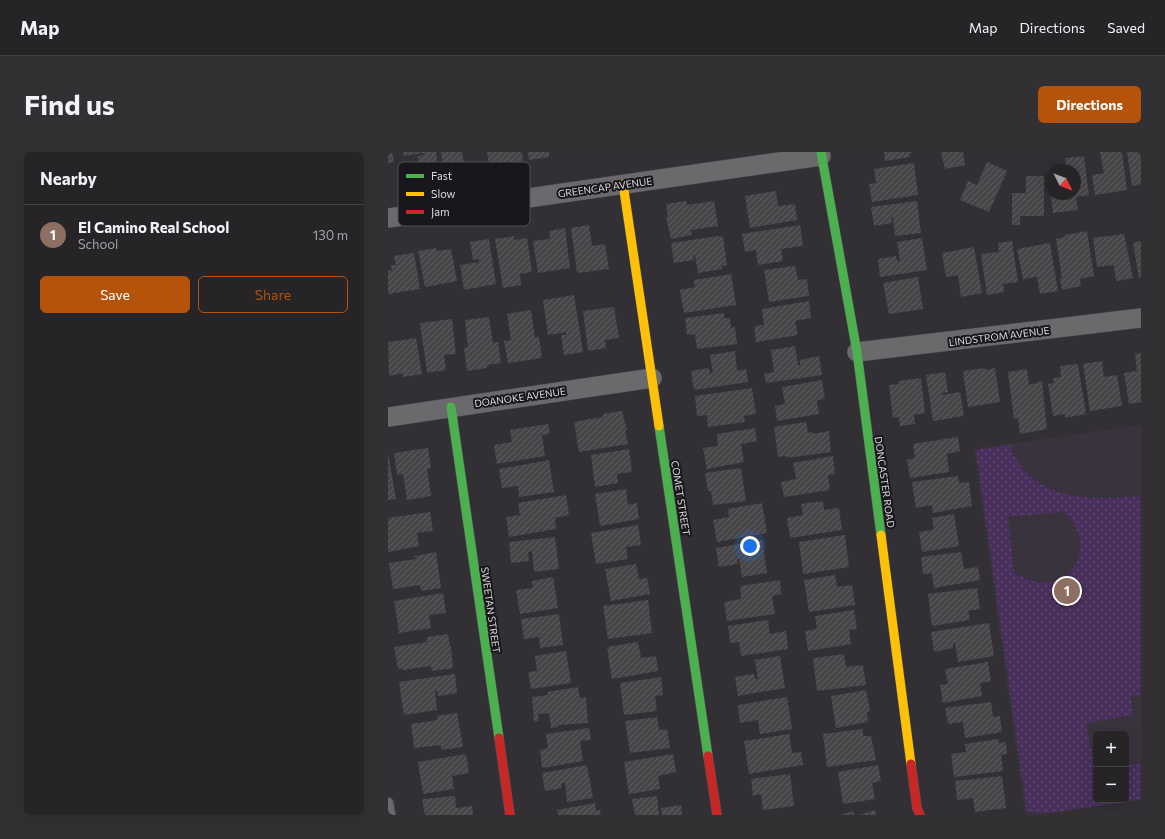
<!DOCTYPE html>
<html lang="en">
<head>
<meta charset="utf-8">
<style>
	:root { --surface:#262427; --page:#323033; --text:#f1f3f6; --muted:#a4a4a7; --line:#424144; --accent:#b45309 }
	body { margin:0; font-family:Commissioner,sans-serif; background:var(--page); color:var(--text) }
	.controls { position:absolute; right:12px; bottom:12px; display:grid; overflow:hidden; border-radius:6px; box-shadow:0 4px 16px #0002 }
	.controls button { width:36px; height:36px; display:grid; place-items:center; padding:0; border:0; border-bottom:1px solid var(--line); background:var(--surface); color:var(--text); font:20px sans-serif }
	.compass { position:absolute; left:657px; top:12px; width:36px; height:36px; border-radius:50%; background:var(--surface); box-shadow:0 4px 16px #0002; rotate:132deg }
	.you { position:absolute; left:362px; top:394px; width:14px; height:14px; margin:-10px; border:3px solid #fff; border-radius:50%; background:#1a73e8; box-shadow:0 0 0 6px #1a73e833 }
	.badge { display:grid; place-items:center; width:26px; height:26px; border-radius:50%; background:var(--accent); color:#fff; font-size:13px; font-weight:700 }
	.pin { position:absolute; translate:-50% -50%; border:2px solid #fff; box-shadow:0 1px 4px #0006 }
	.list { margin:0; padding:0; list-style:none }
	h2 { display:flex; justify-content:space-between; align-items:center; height:52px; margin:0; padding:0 16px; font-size:17px }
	h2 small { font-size:13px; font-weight:400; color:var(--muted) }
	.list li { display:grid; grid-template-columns:26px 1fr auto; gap:12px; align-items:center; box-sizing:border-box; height:60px; padding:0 16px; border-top:1px solid var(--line) }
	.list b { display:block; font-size:15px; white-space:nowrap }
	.list p { margin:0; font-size:13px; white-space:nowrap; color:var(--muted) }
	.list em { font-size:13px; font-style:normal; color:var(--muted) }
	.actions { display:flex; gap:8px; padding:12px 16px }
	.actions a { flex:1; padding:9px 0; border:1px solid var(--accent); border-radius:6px; text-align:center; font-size:14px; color:var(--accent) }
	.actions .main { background:var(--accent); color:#fff }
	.map { position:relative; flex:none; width:753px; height:663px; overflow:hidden; border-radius:6px }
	header { display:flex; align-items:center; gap:24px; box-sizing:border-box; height:56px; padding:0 20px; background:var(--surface); border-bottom:1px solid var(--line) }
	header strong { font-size:19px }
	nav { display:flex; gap:22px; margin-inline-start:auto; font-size:14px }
	.intro { display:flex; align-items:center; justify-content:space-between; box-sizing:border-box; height:96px; padding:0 24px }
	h1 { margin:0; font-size:28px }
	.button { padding:10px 18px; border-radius:6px; background:var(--accent); color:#fff; font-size:14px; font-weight:700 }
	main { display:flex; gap:24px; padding:0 24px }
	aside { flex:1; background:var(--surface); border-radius:6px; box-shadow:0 4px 16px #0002 }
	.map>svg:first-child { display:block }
	.built { fill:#39333e; fill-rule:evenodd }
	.green { fill:url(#green-dots); fill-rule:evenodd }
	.building { fill:url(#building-hatch) }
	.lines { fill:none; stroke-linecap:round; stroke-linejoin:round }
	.lane-casing { stroke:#514f52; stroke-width:12 }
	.street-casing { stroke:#514f52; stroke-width:20 }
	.fast-casing { stroke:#514f52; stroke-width:10 }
	.slow-casing { stroke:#514f52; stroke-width:10 }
	.jam-casing { stroke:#514f52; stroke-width:10 }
	.lane { stroke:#6a696b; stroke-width:10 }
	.street { stroke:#6a696b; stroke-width:19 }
	.fast { stroke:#4caf50; stroke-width:9 }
	.slow { stroke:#ffc107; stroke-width:9 }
	.jam { stroke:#c62828; stroke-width:9 }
	.labels { text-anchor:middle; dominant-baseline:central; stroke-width:4; stroke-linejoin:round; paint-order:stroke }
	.street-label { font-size:10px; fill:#dcd9de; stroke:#19171b }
	.key { fill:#19171b; stroke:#545156; stroke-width:1 }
	.key-label { font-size:11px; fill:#dcd9de }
</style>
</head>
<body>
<header>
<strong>Map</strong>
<nav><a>Map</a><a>Directions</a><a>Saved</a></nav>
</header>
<div class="intro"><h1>Find us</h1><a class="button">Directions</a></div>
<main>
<aside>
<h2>Nearby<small></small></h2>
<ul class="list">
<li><span class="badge" style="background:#8d6e63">1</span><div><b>El Camino Real School</b><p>School</p></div><em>130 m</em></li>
</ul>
<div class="actions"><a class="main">Save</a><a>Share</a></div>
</aside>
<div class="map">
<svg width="753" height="663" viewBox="0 0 753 663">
	<defs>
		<pattern id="green-dots" width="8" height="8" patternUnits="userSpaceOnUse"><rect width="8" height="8" fill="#482f5c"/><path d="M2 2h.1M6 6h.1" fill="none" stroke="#624d73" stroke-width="1.8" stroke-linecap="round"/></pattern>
		<pattern id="building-hatch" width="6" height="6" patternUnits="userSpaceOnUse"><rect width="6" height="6" fill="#474548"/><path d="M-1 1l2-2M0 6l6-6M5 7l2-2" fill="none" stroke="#615f62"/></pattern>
	</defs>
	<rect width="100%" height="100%" fill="#323034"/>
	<path class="built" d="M 753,273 L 753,648 L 652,663 L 637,663 L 586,297 ZM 708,582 L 738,582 L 738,648 L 708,648 Z"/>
	<path class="green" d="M 622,293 C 642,350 704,349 753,344 L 753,544 L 742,543 L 745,563 L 698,571 L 707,620 L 708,620 L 708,648 L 738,648 L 738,614 L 753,611 L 753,647 L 661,661 L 639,660 L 588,298 ZM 676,360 C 699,381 699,418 666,429 C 654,434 639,427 628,422 L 626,420 L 620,365 Z"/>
	<path class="building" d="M 0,0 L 4,0 L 6,10 L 0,11 Z
		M 15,0 L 48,0 L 51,21 L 32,24 L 30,4 L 36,3 L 35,1 L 16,4 Z
		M 53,0 L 74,0 L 77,17 L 56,20 Z
		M 99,0 L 134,0 L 135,9 L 121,11 L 122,13 L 101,14 Z
		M 140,0 L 161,0 L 161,5 L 141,8 Z
		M 496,0 L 524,0 L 524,1 L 521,1 L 522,5 L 497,9 Z
		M 553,0 L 575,0 L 577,13 L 557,17 Z
		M 712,0 L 734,0 L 739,38 L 707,43 L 704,23 L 716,21 Z
		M 739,0 L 753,0 L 753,32 L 744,34 Z
		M 696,4 L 701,43 L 688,45 L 690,58 L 665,61 L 663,45 L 668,44 L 668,42 L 687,42 L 687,18 L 678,18 L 677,6 Z
		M 599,10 L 619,19 L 601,60 L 572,48 L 580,29 L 589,33 Z
		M 526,11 L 530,43 L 484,50 L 481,32 L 488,31 L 486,17 Z
		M 638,24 L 656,24 L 656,64 L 632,64 L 632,73 L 624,73 L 624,41 L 638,41 Z
		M 388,39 L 390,54 L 407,52 L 409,68 L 362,76 L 357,44 Z
		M 298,49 L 299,53 L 326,49 L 330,74 L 303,78 L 304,83 L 283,87 L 278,65 L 280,65 L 278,52 Z
		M 529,49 L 533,81 L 507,84 L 505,65 L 503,66 L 504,71 L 486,74 L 483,55 Z
		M 201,73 L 204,94 L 217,92 L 221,117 L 189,121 L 183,76 Z
		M 412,73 L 415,94 L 393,97 L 395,109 L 370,113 L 368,98 L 357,100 L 354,82 Z
		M 177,76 L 182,116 L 150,121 L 145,89 L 162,87 L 161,79 Z
		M 699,79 L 706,124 L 692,127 L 693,134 L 674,138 L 672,126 L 674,126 L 668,87 L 677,85 L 677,83 Z
		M 736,82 L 745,126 L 728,129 L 726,113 L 709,115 L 705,86 Z
		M 126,84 L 126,88 L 139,86 L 144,120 L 132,122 L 133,133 L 115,136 L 107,87 Z
		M 330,84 L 335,85 L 339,113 L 334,114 L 334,117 L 310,121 L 307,103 L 305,103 L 306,108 L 286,111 L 283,91 Z
		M 534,86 L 539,118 L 492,125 L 490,107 L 508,104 L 509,109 L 512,108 L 509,90 Z
		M 101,87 L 108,132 L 76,138 L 72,113 L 91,110 L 91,107 L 85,108 L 82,90 Z
		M 624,89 L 630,130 L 615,132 L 616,140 L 599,143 L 593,102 L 611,100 L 610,91 Z
		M 753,89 L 753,126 L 751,126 L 745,91 Z
		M 662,91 L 670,139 L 652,142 L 649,125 L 635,127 L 629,97 Z
		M 586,95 L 594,141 L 573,145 L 570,123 L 558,125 L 554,101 Z
		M 48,96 L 49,99 L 63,97 L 69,129 L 37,135 L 30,99 Z
		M 26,101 L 32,137 L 0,142 L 0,119 L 4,118 L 3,113 L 8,113 L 6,104 Z
		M 407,114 L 410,128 L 419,127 L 421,144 L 381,150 L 376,118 Z
		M 343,122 L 348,153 L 296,161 L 292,138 L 307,135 L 306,128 Z
		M 530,125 L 535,157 L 501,162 L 495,131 Z
		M 186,143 L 195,200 L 176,203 L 173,183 L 178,183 L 178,180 L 160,183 L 155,148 Z
		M 421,149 L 423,166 L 407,169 L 410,183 L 368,190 L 366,174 L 376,173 L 374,157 Z
		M 226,155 L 231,186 L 217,188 L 218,196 L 200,199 L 195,159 Z
		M 143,158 L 147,186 L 151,185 L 154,206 L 120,211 L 116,189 L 123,188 L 119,162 Z
		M 336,161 L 336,166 L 342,166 L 343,176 L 347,175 L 349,192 L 309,197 L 307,182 L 299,183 L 297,166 Z
		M 101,165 L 105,191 L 110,190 L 113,211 L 99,213 L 99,216 L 79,219 L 76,196 L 80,195 L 77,168 Z
		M 64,167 L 68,202 L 56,203 L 58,218 L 39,221 L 32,171 Z
		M 28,186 L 34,222 L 15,225 L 15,221 L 1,224 L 0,190 Z
		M 407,194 L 410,213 L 412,213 L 412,208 L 431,204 L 434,223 L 378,231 L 376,222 L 386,220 L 383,198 Z
		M 347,199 L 349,219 L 358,217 L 360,230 L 306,238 L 303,219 L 321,216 L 322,222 L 325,221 L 322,203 Z
		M 753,201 L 753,250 L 741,252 L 736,221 L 749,219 L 747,202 Z
		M 714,209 L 716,225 L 729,223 L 734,254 L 702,259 L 695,212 Z
		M 690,212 L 698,262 L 677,266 L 677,262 L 665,264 L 660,232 L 666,231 L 665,226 L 673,225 L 672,214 Z
		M 598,216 L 598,218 L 607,216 L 612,250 L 580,255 L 575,219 Z
		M 639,217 L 641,233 L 654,229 L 659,277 L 632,282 L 630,266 L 626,267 L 620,220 Z
		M 557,220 L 560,240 L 554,241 L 554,243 L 572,240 L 576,264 L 545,269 L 538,223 Z
		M 533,226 L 537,261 L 526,263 L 527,272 L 512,274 L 511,265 L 505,266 L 501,233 L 511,232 L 510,229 Z
		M 434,228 L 437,247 L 429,248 L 431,262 L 389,269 L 387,254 L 397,252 L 394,235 Z
		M 364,236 L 368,262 L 356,264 L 357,270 L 320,275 L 319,263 L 309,264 L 307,244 Z
		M 234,259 L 239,278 L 237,279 L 240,292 L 191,300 L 186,270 L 215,265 L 215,262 Z
		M 418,270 L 420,281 L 425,280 L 425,282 L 441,279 L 443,300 L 398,306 L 398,304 L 390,305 L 386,275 Z
		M 160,272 L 162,282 L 154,283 L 157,304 L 109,312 L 106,293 L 124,290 L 122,278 Z
		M 367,276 L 369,289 L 353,292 L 356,310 L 319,317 L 315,296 L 330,294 L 329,282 Z
		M 570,285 L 572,299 L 559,302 L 561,320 L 522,326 L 519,308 L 527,306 L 525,292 Z
		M 40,296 L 43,316 L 39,317 L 43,344 L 19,348 L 15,322 L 9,323 L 6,301 Z
		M 241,297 L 244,320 L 229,322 L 230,331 L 207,335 L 203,303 Z
		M 0,301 L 8,347 L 0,348 Z
		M 445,304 L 447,322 L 440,323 L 442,338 L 396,345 L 393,330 L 408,327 L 405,311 Z
		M 161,308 L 166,340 L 131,345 L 130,334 L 114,336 L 111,317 Z
		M 353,316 L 358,349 L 325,353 L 323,339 L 320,339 L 317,321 Z
		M 570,324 L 571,331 L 581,330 L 584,354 L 545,361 L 544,353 L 528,356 L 524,330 Z
		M 238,337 L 240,353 L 249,351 L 251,367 L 212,374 L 207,342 Z
		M 178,343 L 181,363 L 167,366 L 168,377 L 121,385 L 118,365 L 132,363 L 130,351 Z
		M 435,349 L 436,358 L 451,356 L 454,378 L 402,386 L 399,366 L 415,363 L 413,352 Z
		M 374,351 L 379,381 L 329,390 L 325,368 L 341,365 L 340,357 Z
		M 42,360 L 45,379 L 29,381 L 31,394 L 0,400 L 0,366 Z
		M 566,362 L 571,394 L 534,400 L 531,380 L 546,378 L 544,366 Z
		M 250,373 L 253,393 L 238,395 L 240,407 L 208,412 L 203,381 Z
		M 457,383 L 461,415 L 415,422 L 411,390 Z
		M 167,385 L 171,417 L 146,420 L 144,399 L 140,400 L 141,409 L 123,411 L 121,390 Z
		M 374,388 L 379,421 L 354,425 L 351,407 L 349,407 L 350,412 L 331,415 L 328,396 Z
		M 48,400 L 53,436 L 33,439 L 32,433 L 5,437 L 1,411 L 28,407 L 27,404 Z
		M 573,400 L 576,417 L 590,415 L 592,428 L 546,436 L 544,421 L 535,422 L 533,405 Z
		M 248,412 L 251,427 L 259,426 L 262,442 L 223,449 L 217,417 Z
		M 447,423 L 449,435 L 464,433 L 467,453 L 421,460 L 416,428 Z
		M 165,425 L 170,456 L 132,462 L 128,438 L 145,436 L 144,429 Z
		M 392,428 L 393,442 L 384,444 L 387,462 L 339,469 L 336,450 L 353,447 L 352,434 Z
		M 589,436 L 592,457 L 580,459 L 582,468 L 544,474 L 540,442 Z
		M 55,441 L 58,461 L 41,463 L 43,476 L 11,481 L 6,449 Z
		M 260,448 L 264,481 L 220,487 L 215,454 Z
		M 466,458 L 469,477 L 461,478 L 463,492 L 420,499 L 417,479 L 429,477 L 427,464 Z
		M 171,462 L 175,493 L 152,496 L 151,485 L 136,487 L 133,467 Z
		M 380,468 L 382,482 L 398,479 L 400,497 L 353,504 L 351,490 L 342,491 L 340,474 Z
		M 601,471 L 606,504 L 570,510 L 567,491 L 565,491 L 565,496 L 546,500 L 543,480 Z
		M 60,482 L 62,494 L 63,494 L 65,516 L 44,519 L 43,514 L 14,518 L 14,516 L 10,517 L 6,495 L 39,490 L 39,485 Z
		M 250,490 L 253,506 L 268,504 L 270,519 L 224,527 L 219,495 Z
		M 178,499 L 183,531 L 143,537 L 140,520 L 149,519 L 147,504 Z
		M 456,502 L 458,515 L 475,513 L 478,533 L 429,539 L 425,506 Z
		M 392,504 L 397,536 L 350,544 L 347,525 L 366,522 L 367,527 L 370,527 L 367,508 Z
		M 600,510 L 603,529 L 592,531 L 594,544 L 555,551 L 552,533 L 560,532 L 557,517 Z
		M 67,522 L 69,541 L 50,544 L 49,539 L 47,539 L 49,558 L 16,563 L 11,530 Z
		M 273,525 L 275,543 L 267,544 L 269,559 L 236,563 L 232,531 Z
		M 190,535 L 192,546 L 198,545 L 200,571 L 170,573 L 170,575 L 163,576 L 161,561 L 150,562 L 151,569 L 146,570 L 144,545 L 160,543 L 159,540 Z
		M 478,538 L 482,559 L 479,560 L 480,570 L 448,576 L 443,544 Z
		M 399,545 L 404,577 L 372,582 L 370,568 L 352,571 L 350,553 Z
		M 603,550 L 605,565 L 612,564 L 614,580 L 577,586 L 575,570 L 560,572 L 557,556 Z
		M 69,561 L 75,595 L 53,598 L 53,593 L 26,596 L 23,572 L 50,568 L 49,564 Z
		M 269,565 L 271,578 L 279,577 L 282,596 L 242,601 L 237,569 Z
		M 201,576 L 203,588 L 192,589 L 195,609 L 154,616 L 152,598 L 160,596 L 158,582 Z
		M 475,577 L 475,584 L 483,584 L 488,608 L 439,615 L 435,582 Z
		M 401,582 L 404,601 L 413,600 L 415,613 L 361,622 L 356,589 Z
		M 610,587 L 611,591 L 618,590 L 619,602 L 613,603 L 615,619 L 566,625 L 563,602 L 578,600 L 577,592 Z
		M 78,602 L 81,621 L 64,624 L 66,637 L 35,642 L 30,610 Z
		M 285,602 L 288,620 L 270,624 L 272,637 L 241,642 L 236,610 Z
		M 199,613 L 205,646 L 179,650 L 177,631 L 173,631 L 174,636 L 157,639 L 154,621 Z
		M 490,613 L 493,629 L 484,631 L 487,647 L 455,652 L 450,620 Z
		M 402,622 L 406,654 L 375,658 L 373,642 L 365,644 L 363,627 Z
		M 614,624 L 618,656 L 587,660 L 585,646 L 569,648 L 567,629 Z
		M 67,644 L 68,656 L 84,654 L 85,663 L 37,663 L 34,647 Z
		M 269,644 L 271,663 L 247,663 L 244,647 Z
		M 207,651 L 208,659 L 212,658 L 213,663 L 170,663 L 169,658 Z
		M 293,653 L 294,663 L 274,663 L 273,656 Z
		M 487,658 L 488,663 L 471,663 Z
		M 465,659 L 466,663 L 452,663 Z"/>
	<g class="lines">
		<g class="lane-casing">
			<path id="lane" d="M 0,651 L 2,663"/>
		</g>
		<g class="street-casing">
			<path id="street" d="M 0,66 L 433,4
				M 469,200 L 753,166
				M 0,265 L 264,226"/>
		</g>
		<g class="fast-casing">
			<path id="fast" d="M 433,0 L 469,200 L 493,383
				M 63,255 L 111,586
				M 271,274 L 320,604"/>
		</g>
		<g class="slow-casing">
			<path id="slow" d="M 235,32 L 271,274
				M 493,383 L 523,612"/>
		</g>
		<g class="jam-casing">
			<path id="jam" d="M 111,586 L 122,663
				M 320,604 L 329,663
				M 523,612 L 529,656 L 532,663"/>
		</g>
		<use href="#lane" class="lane"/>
		<use href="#street" class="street"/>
		<use href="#fast" class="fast"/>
		<use href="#slow" class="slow"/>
		<use href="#jam" class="jam"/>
	</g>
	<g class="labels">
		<g class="street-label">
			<text transform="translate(217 35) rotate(-8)">GREENCAP AVENUE</text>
			<text transform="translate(611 184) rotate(-7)">LINDSTROM AVENUE</text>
			<text transform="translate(132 245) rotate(-8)">DOANOKE AVENUE</text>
			<text transform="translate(497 330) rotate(82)">DONCASTER ROAD</text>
			<text transform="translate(293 346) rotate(81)">COMET STREET</text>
			<text transform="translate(103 458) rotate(82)">SWEETAN STREET</text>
		</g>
	</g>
	<rect x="10" y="10" width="132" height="64" rx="6" class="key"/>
	<rect x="18" y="22" width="18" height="4" fill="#4caf50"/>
	<rect x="18" y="40" width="18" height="4" fill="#ffc107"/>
	<rect x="18" y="58" width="18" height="4" fill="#c62828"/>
	<g class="key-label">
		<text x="43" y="28">Fast</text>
		<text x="43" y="46">Slow</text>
		<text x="43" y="64">Jam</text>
	</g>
</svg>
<div class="controls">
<button>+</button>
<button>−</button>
</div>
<svg class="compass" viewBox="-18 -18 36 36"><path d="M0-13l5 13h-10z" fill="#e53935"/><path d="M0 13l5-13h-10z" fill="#a4a4a7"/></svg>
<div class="you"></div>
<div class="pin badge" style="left:679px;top:439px;background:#8d6e63">1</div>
</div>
</main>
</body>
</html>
